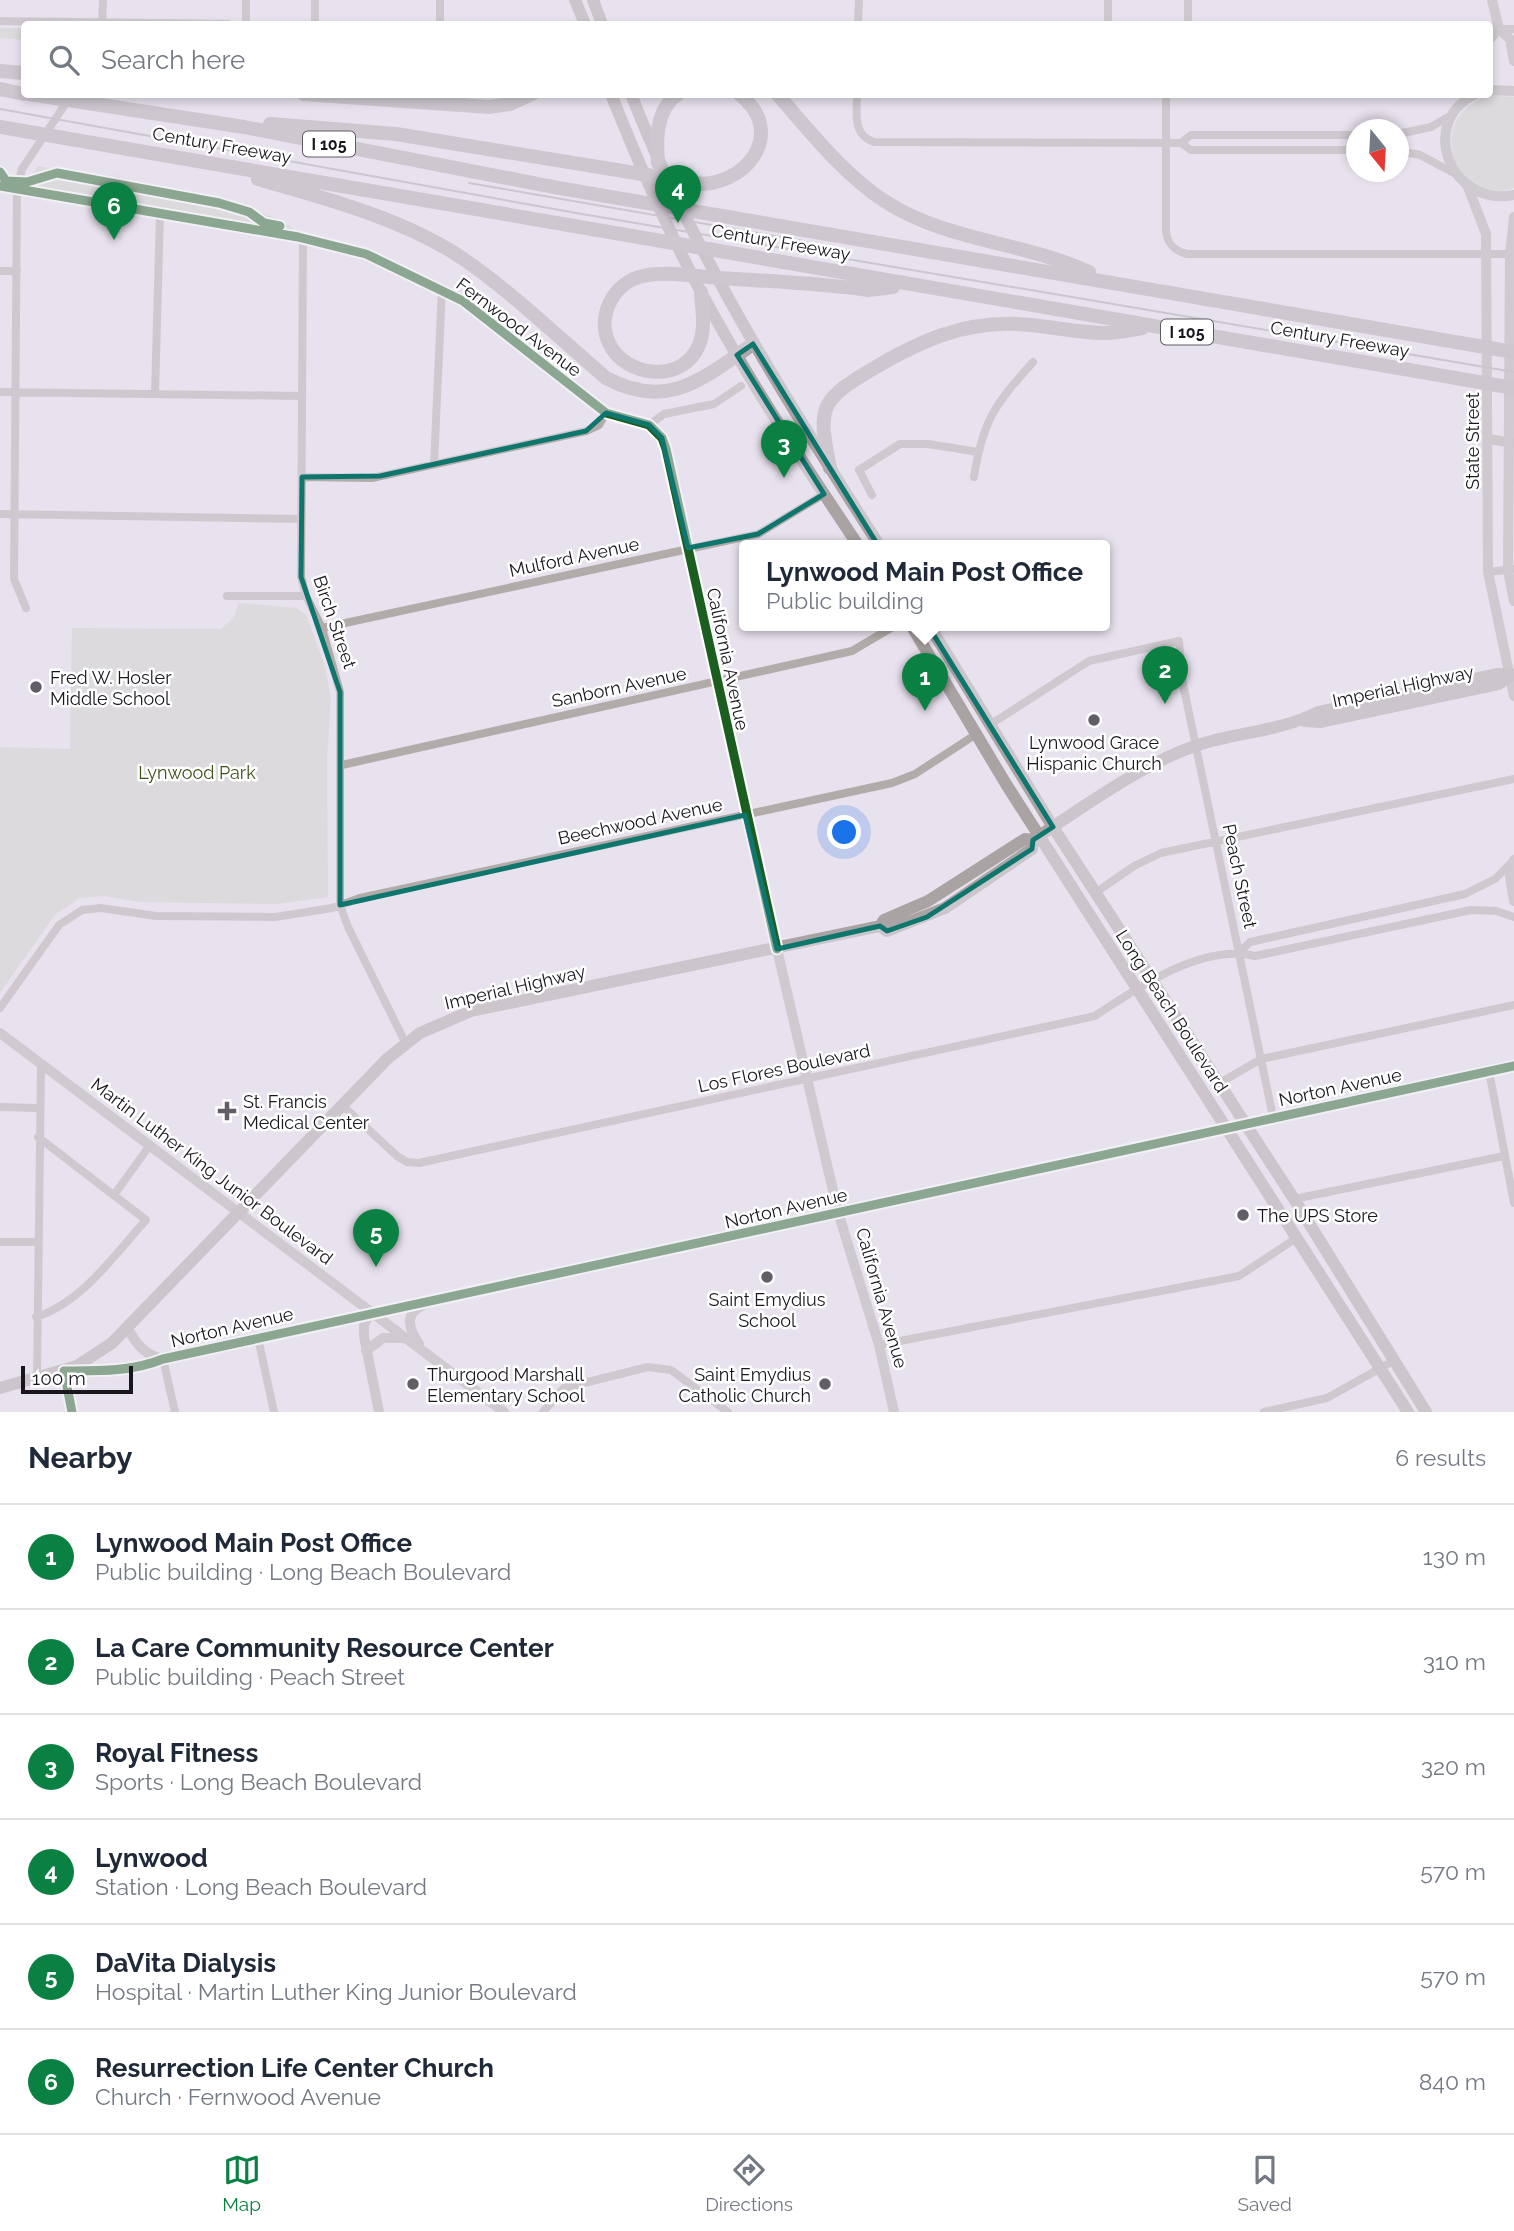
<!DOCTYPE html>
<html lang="en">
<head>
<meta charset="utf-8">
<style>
	:root { --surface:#fff; --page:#f2f2f3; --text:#1f2937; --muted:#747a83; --line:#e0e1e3; --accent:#0b8043 }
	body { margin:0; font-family:Raleway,sans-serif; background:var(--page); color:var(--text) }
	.compass { position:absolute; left:1346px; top:119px; width:63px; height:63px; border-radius:50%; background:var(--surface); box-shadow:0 4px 10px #0003; rotate:162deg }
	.scale { position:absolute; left:21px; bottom:18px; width:112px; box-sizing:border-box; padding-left:7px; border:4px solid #1a161e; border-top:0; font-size:19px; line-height:24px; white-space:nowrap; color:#1a161e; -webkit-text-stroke:5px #fff; paint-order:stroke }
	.you { position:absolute; left:845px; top:833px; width:24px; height:24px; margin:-18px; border:5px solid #fff; border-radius:50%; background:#1a73e8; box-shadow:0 0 0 10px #1a73e833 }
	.badge { display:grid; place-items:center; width:46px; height:46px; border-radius:50%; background:var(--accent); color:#fff; font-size:23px; font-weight:700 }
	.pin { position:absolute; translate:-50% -58px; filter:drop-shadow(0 2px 4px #0008) }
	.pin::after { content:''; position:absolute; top:37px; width:24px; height:21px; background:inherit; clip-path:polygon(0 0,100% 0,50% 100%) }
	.popup { position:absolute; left:739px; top:540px; width:371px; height:91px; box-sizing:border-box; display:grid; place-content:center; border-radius:7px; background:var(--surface); filter:drop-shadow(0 2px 5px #0005); font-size:23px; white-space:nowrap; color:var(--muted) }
	.popup b { font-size:26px; color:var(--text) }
	.popup::after { content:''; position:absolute; left:50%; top:100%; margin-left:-14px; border:14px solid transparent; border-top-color:var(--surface) }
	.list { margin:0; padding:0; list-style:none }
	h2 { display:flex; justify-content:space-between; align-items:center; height:91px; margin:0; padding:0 28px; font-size:30px }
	h2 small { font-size:23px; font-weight:400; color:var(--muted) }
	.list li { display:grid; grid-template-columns:46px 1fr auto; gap:21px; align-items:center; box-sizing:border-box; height:105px; padding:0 28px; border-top:2px solid var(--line) }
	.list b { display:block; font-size:26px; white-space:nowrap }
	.list p { margin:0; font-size:23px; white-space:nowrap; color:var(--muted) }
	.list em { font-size:23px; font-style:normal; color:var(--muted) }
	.icon { flex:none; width:38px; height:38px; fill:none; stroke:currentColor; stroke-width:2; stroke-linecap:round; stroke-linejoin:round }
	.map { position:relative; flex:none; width:1514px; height:1412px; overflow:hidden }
	.search { position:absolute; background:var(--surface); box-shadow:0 4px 10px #0003; left:21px; right:21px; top:21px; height:77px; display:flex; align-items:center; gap:18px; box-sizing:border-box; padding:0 24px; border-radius:7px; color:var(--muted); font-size:26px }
	.sheet { height:721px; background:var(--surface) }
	nav { display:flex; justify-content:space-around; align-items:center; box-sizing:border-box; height:98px; border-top:2px solid var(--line); background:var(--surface); font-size:19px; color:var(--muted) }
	nav a { display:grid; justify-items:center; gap:4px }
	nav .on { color:var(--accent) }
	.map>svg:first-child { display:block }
	.green { fill:#ced1c7 }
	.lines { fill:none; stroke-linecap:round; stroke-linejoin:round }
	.minor { stroke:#b1aba9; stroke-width:8 }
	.tertiary { stroke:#b1aba9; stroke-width:10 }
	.secondary { stroke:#b1aaab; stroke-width:10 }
	.primary { stroke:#aaa3a3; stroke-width:12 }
	.motorway { stroke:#afa7aa; stroke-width:14 }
	.tram { stroke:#a8a4a8; stroke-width:2 }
	.cycleway-casing { stroke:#fff; stroke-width:13 }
	.cycleway { stroke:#1b5e20; stroke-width:9 }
	.marked { fill:none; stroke:#0f766e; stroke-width:5; stroke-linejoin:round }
	.poi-dot { fill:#625d67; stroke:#fff; stroke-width:2.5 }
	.labels { text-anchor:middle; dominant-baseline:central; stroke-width:5; stroke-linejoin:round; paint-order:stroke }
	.shield { fill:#fff; stroke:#5f5c62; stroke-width:2 }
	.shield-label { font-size:16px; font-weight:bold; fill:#1a161e }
	.street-label { font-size:18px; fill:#1a161e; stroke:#fff }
	.poi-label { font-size:18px; fill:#1a161e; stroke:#fff; text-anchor:start }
	.park-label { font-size:18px; fill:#3f5017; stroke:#fff }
</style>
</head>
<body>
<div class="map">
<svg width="1514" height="1412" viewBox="0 0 1514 1412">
	<rect width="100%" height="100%" fill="#e8e2ee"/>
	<path class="green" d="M 0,28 L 24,28 L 24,40 L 0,38 Z
		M 1490,95 L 1514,97 L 1514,188 C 1453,208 1422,116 1490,95 Z
		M 38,166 C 80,174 275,204 294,230 L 34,187 L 31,176 Z
		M 239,603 L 297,608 L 306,615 L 324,663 L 331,697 L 327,760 L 328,897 L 276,904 L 138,902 L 104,896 L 80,898 L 55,915 L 0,993 L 0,747 L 70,749 L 72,628 L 220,629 L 233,619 Z"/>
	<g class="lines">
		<path class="minor" d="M 1108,0 L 1108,24
			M 1188,0 L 1188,24
			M 0,21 L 228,24
			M 102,24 L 103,0
			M 246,24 L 246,0
			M 315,24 L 315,0
			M 440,24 L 440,0
			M 858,24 L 859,0
			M 1490,29 L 1514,29
			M 857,94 C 857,113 852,135 874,142 L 1181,143 L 1191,150 L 1356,150
			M 1166,94 L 1166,232 C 1168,245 1175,251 1187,254 L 1514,254
			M 1398,134 L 1431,127 L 1452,115
			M 1181,143 L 1191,135 L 1356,135
			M 1398,151 L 1420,155 L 1454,173
			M 303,238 L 301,577 L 306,596 L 322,628 L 340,692 L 340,905 L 348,927 L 406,1044
			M 0,271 L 17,271
			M 0,392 L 302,396
			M 155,394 L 160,214
			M 649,425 L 664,414 L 714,404 L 741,386
			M 434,464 L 442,289
			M 302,477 L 372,478 L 586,431 L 599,425 L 606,413
			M 974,477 C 983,419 995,405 1033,362
			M 872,495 L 859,470 L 900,444 L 928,444 L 978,452
			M 0,514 L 301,519
			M 1488,572 L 1514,569
			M 227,596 L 306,596
			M 26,608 L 14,579 L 17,189 L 22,169 L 70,97
			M 322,628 L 758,534 L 824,494
			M 991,724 L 1089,661 L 1179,641 L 1183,684 L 1273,1117
			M 342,765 L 852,651 L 896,625
			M 1095,893 L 1134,866 L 1161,853 L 1514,779
			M 1240,952 L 1250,942 L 1465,894 L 1495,879 L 1512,862
			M 0,1008 L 59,925 L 82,910 L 101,908 L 156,916 L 275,917 L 332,908 L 360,898 L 892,783 L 915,774 L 978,733
			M 1489,1071 L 1514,1203
			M 1218,1084 L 1261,1059 L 1514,1005
			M 343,1106 L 397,1156 L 407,1162 L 419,1163 L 1095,1016 C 1137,988 1202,943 1255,956 L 1471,910 L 1496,911 L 1514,917
			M 0,1107 L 39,1108
			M 114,1195 L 150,1145
			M 1294,1199 L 1504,1156
			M 0,1242 L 37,1242
			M 36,1317 C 82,1303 115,1254 146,1220 L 38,1137
			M 258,1338 L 274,1412
			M 879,1345 L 1239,1276 L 1298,1237
			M 163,1359 L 175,1412
			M 64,1371 L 72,1412
			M 37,1379 L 41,1066
			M 543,1412 L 564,1388 L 648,1367 L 671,1370 L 728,1412
			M 1264,1412 L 1327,1398 L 1395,1360"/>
		<path class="tertiary" d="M 0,186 L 298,237 L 366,254 L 463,301 L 606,413 L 649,425 L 662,438 L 666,449 L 777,949
			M 1489,439 L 1513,443
			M 371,1312 L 364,1325 L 364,1336 L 379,1412
			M 128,1329 C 137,1345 144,1354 162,1359
			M 67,1371 C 100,1371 132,1372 163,1359 L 1514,1066"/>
		<path class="secondary" d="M 1492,0 L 1499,29 L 1510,39 L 1514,61
			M 1490,39 L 1499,29
			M 1490,90 L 1514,91
			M 1476,94 C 1417,121 1450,208 1514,195
			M 1468,187 L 1486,234 L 1488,572 L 1514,696
			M 1514,217 L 1510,254 L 1508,571 L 1514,601
			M 1514,860 L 1510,876 L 1514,901
			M 777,949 L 838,1212 L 879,1345 L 894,1412
			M 0,1033 L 504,1412
			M 419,1344 C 398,1313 416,1307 443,1297
			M 366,1351 L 383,1338 L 404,1338"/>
		<path class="primary" d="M 575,0 L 585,24
			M 593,0 L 602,24
			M 611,94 C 638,162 667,229 701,292 C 748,379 803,463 858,545
			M 631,94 C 694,255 786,400 879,545
			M 911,625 L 1006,784 L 1408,1412
			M 929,625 L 1053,827 L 1294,1199 L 1426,1412
			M 1305,721 L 1321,722 L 1499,684 L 1510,676
			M 880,926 L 887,931 L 945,908 L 1032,849 L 1033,840
			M 0,1388 L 77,1366 L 112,1343 L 388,1058 L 420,1033 L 471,1011 L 880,926 L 884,920 L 928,901 L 1025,839 L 1033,840 C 1080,809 1142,764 1195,746 C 1235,732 1280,732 1318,712 L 1497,674 L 1514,675"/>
		<path class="motorway" d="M 0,71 L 24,73
			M 0,89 L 24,94
			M 29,94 L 244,127 L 559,188 L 1514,352
			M 304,94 L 489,107 L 510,104 L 532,94
			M 777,94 C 810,131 842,173 883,200 C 944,241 1024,242 1089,272
			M 270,124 L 396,134 L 703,184 C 754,180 784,128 739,94
			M 0,127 L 1514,388
			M 658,163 C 656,139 656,109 678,94
			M 258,179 C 325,198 404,219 462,258 C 513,293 559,338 606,378 C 668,411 702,379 753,344
			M 701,292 C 702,310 706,328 699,345 C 683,384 625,378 609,343 C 596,316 614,282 643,276 C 667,271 694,276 718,278 C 768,281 818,283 868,290 L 893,287
			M 830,468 C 817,405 820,400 876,367 C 920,341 963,322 1016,324 C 1046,325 1076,333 1106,333 C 1118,333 1131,330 1142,328"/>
		<path class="tram" d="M 0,109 L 582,214 L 1514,372
			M 469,183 L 804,241"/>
		<g class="cycleway-casing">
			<path id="cycleway" d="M 0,172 L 6,181 L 27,182 L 57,173 L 219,203 L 249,212 L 264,223 L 280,226
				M 0,186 L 298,237 L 366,254 L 463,301 L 606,413 L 649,425 L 662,438 L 666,449 L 777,949
				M 72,1412 L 64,1371 C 98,1371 131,1372 163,1359 L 1514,1066"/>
		</g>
		<use href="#cycleway" class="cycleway"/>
	</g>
	<path d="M0 0H1514V1412H0ZM 753,344 L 1053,827 L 1033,840 L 1032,849 L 927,917 L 887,931 L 880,926 L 777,949 L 745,815 L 340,905 L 340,692 L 301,577 L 302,477 L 380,476 L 586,431 L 606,413 L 649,425 L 662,438 L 688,548 L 758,534 L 824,494 L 737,355 Z" fill="#e8e2ee" fill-opacity=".55" fill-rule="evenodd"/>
	<path class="marked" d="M 753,344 L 1053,827 L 1033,840 L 1032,849 L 927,917 L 887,931 L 880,926 L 777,949 L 745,815 L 340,905 L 340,692 L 301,577 L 302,477 L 380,476 L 586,431 L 606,413 L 649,425 L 662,438 L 688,548 L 758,534 L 824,494 L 737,355 Z"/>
	<g class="poi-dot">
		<circle cx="36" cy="687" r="7"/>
		<circle cx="1094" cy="720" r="7"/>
		<path d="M223.5 1100.5h7v7h7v7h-7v7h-7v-7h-7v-7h7z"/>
		<circle cx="1243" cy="1215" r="7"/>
		<circle cx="767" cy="1277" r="7"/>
		<circle cx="413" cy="1384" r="7"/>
		<circle cx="825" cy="1384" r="7"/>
	</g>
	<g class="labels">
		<g class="shield">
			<rect x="303" y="131.5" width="52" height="25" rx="5"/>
			<rect x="1161" y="319.5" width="52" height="25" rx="5"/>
		</g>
		<g class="shield-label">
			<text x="329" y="144">I 105</text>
			<text x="1187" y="332">I 105</text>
		</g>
		<g class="street-label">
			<text transform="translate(222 145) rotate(10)">Century Freeway</text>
			<text transform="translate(781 242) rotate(10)">Century Freeway</text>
			<text transform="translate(519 327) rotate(37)">Fernwood Avenue</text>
			<text transform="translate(1340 339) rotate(10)">Century Freeway</text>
			<text transform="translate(1472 441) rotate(-90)">State Street</text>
			<text transform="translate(574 557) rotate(-12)">Mulford Avenue</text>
			<text transform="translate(335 622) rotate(71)">Birch Street</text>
			<text transform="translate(728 659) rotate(78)">California Avenue</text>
			<text transform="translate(1403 686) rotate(-12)">Imperial Highway</text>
			<text transform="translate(619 687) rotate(-12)">Sanborn Avenue</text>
			<text transform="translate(640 821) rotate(-12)">Beechwood Avenue</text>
			<text transform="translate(1240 876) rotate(78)">Peach Street</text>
			<text transform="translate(515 987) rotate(-13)">Imperial Highway</text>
			<text transform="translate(1172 1011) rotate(57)">Long Beach Boulevard</text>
			<text transform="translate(784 1068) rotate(-12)">Los Flores Boulevard</text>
			<text transform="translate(1340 1087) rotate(-12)">Norton Avenue</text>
			<text transform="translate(212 1171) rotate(37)">Martin Luther King Junior Boulevard</text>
			<text transform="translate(786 1208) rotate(-13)">Norton Avenue</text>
			<text transform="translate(882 1298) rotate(74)">California Avenue</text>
			<text transform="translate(232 1327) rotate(-13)">Norton Avenue</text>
		</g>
		<g class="poi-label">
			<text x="50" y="677">Fred W. Hosler<tspan x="50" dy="21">Middle School</tspan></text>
			<text x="1094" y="742" text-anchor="middle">Lynwood Grace<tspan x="1094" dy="21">Hispanic Church</tspan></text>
			<text x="243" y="1101">St. Francis<tspan x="243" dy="21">Medical Center</tspan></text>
			<text x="1257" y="1215">The UPS Store</text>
			<text x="767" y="1299" text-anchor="middle">Saint Emydius<tspan x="767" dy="21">School</tspan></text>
			<text x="427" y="1374">Thurgood Marshall<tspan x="427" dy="21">Elementary School</tspan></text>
			<text x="811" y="1374" text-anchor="end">Saint Emydius<tspan x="811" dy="21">Catholic Church</tspan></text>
		</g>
		<g class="park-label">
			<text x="197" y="772">Lynwood Park</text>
		</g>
	</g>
</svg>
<svg class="compass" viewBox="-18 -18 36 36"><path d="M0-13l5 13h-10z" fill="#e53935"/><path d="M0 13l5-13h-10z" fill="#747a83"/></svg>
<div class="scale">100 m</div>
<div class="you"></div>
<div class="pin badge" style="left:925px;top:711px">1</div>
<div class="popup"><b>Lynwood Main Post Office</b>Public building</div>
<div class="pin badge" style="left:1165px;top:704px">2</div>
<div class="pin badge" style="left:784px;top:478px">3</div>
<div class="pin badge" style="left:678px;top:223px">4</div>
<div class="pin badge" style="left:376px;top:1267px">5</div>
<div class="pin badge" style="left:114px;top:240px">6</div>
<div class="search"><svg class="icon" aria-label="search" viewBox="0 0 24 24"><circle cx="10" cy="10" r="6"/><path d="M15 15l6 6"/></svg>Search here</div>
</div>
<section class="sheet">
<h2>Nearby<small>6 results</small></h2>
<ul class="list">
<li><span class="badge">1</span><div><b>Lynwood Main Post Office</b><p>Public building · Long Beach Boulevard</p></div><em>130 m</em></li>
<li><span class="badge">2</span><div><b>La Care Community Resource Center</b><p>Public building · Peach Street</p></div><em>310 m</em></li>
<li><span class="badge">3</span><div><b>Royal Fitness</b><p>Sports · Long Beach Boulevard</p></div><em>320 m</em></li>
<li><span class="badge">4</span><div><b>Lynwood</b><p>Station · Long Beach Boulevard</p></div><em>570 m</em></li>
<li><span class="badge">5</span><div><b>DaVita Dialysis</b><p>Hospital · Martin Luther King Junior Boulevard</p></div><em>570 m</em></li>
<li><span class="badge">6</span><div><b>Resurrection Life Center Church</b><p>Church · Fernwood Avenue</p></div><em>840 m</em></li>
</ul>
</section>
<nav>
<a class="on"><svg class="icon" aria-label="map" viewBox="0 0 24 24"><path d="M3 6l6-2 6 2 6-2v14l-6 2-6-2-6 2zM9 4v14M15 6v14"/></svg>Map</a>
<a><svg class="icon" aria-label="directions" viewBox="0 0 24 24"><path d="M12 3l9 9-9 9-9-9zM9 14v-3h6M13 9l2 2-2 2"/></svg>Directions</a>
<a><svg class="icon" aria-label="saved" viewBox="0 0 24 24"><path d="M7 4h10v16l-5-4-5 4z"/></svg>Saved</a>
</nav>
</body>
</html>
